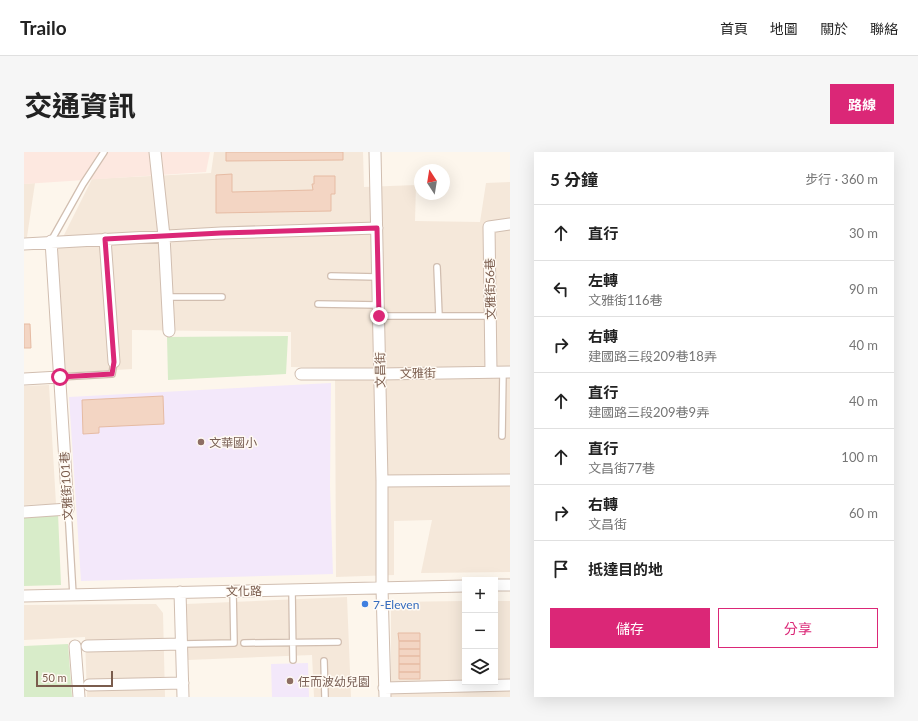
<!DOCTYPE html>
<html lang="zh-TW">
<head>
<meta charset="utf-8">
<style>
	:root { --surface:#fff; --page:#f6f6f6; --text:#222; --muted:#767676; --line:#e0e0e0; --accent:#db2777 }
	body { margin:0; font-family:Lato,"Noto Sans TC",sans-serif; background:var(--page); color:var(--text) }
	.controls { position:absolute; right:12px; bottom:12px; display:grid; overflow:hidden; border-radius:0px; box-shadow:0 4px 16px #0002 }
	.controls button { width:36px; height:36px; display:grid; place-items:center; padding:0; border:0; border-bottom:1px solid var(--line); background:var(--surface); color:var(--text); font:20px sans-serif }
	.compass { position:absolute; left:390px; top:12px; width:36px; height:36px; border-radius:50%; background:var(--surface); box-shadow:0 4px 16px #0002; rotate:348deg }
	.scale { position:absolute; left:12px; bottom:10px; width:77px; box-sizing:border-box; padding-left:4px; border:2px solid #7a5c4d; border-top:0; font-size:11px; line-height:14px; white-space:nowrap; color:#7a5c4d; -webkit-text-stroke:3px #fffaf3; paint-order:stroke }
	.stop { position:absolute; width:12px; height:12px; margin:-9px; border:3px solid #db2777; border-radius:50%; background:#fff }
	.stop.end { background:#db2777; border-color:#fff; box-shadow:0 1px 4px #0008 }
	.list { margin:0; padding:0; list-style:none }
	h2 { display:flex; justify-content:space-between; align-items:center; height:52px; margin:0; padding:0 16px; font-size:17px }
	h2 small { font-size:13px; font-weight:400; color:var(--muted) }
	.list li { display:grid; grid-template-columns:26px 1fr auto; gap:12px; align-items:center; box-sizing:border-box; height:56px; padding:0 16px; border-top:1px solid var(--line) }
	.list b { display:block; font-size:15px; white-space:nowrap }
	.list p { margin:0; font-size:13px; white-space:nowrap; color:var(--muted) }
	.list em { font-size:13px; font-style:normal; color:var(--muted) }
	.actions { display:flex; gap:8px; padding:12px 16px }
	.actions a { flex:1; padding:9px 0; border:1px solid var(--accent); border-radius:0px; text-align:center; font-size:14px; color:var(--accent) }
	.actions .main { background:var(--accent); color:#fff }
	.icon { flex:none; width:22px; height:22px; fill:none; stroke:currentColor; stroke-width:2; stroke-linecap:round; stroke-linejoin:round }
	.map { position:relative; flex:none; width:486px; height:545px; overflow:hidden; border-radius:0px }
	header { display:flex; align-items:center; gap:24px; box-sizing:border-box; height:56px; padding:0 20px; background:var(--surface); border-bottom:1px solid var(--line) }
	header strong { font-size:19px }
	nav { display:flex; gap:22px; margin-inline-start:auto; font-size:14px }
	.intro { display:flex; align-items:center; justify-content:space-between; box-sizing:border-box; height:96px; padding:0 24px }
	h1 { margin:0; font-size:28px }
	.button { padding:10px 18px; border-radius:0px; background:var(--accent); color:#fff; font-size:14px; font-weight:700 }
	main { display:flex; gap:24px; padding:0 24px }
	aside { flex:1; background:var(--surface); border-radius:0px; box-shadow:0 4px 16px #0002 }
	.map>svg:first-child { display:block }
	.residential { fill:#f5e8da }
	.commercial { fill:#fde8e0 }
	.education { fill:#f3e8fa }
	.green { fill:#d8ecc9 }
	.building { fill:#f3d5c3; stroke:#e6bba3 }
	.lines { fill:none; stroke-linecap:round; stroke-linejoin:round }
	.lane-casing { stroke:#d1beb0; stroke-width:8 }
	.street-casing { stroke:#d1beb0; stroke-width:13 }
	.lane { stroke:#fff; stroke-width:5.5 }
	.street { stroke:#fff; stroke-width:11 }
	.route { stroke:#db2777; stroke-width:5 }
	.education-dot { fill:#8d6e63; stroke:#fffaf3; stroke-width:1.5 }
	.shop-dot { fill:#3f7fe0; stroke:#fffaf3; stroke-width:1.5 }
	.labels { text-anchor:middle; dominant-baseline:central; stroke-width:3; stroke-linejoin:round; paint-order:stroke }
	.street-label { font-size:12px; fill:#7a5c4d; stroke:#fffaf3 }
	.education-label { font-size:12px; fill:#785e54; stroke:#fffaf3; text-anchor:start }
	.shop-label { font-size:12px; fill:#366cbe; stroke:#fffaf3; text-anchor:start }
</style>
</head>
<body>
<header>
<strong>Trailo</strong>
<nav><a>首頁</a><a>地圖</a><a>關於</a><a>聯絡</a></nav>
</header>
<div class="intro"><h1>交通資訊</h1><a class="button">路線</a></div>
<main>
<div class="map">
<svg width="486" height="545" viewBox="0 0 486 545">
	<rect width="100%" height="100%" fill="#fdf6ec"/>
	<path class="residential" d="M 190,0 L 339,0 L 340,35 L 392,33 L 391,69 L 456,70 L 462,31 L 486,30 L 486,420 L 397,421 L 408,368 L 370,369 L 370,423 L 312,425 L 311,216 L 267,215 L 267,180 L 108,178 L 108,217 L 41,221 L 33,97 L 68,27 L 187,21 Z
		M 11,31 L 3,85 L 0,85 L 0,32 Z
		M 25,233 L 32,352 L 0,353 L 0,234 Z
		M 323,445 L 327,545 L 290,545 L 288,503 L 164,508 L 162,452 Z
		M 441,449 L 441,530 L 471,530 L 471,449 L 486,449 L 486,545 L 367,545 L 367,450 Z
		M 132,452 L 139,461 L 141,545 L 63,545 L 61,485 L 0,488 L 0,453 Z"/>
	<path class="commercial" d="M 0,0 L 186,0 L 182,20 L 0,32 Z"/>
	<path class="education" d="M 307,231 L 306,334 L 309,422 L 57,429 L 45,245 Z
		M 284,511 L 285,545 L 248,545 L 247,512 Z"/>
	<path class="green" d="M 264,184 L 262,222 L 144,228 L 143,185 Z
		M 34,361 L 37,433 L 0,434 L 0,364 Z
		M 44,492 L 48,545 L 0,545 L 0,494 Z"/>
	<path class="building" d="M 202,0 L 319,0 L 319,8 L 202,9 Z
		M 208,22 L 208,40 L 289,38 L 288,32 L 290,32 L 290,24 L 311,24 L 311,42 L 307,42 L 307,59 L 192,61 L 192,23 Z
		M 0,172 L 6,172 L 7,196 L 0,196 Z
		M 139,244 L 140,272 L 75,275 L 75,281 L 59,282 L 58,248 Z
		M 374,481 L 396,481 L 396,489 L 375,489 Z
		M 375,489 L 396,489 L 396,497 L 375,497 Z
		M 375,497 L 396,497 L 396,504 L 375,504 Z
		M 375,504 L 396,504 L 396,512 L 375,512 Z
		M 375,512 L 396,512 L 396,520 L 375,520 Z
		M 375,520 L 396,520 L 396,527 L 375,527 Z"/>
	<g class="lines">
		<g class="lane-casing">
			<path id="lane" d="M 27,89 L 59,32 L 80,0
				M 413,115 L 415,164
				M 307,124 L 354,125
				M 143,145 L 198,145
				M 294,152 L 355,153
				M 355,164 L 466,164
				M 35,225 L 88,222 L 90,210
				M 478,284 L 479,220
				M 44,357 L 49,443
				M 268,438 L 269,508
				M 220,491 L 314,490
				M 158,492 L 210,491 L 209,439
				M 300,509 L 301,545"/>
		</g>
		<g class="street-casing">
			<path id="street" d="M 131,0 L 140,84 L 145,179
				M 351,0 L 358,329 L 358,436 L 361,545
				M 81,87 L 90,210
				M 0,92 L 197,81 L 353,76
				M 467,220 L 465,75 L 486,72
				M 277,222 L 356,222 L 486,220
				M 0,227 L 35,225
				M 358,329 L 486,328
				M 0,360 L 44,357 L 27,89
				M 471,433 L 486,433
				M 156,440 L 159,545
				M 0,444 L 441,434
				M 51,494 L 55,545
				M 63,494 L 158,492
				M 65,533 L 159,531
				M 360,536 L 486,533"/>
		</g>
		<use href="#lane" class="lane"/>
		<use href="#street" class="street"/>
	</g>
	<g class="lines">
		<path class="route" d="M 36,225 L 88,222 L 90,210 L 81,87 L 197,81 L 353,76 L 355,164"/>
	</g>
	<g class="education-dot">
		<circle cx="177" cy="290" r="4"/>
		<circle cx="266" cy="529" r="4"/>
	</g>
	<circle class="shop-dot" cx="341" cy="452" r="4"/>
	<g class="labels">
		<g class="street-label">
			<text transform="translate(466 137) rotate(-91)">文雅街56巷</text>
			<text transform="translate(356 218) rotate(-91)">文昌街</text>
			<text transform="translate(394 221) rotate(-1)">文雅街</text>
			<text transform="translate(42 334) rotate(-93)">文雅街101巷</text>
			<text transform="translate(220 439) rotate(-1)">文化路</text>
		</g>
		<g class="education-label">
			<text x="185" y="290">文華國小</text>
			<text x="274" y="529">任而波幼兒園</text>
		</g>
		<g class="shop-label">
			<text x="349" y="452">7-Eleven</text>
		</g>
	</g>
</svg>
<div class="controls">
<button>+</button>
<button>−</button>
<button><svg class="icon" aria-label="layers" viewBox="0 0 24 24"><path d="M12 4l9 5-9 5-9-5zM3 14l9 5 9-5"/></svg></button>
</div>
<svg class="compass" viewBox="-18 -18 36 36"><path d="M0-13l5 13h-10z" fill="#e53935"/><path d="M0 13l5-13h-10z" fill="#767676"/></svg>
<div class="scale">50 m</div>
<div class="stop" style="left:36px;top:225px"></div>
<div class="stop end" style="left:355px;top:164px"></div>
</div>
<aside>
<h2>5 分鐘<small>步行 · 360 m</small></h2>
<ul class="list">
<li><svg class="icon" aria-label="ahead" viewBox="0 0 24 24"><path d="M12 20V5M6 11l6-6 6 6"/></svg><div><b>直行</b></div><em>30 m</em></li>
<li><svg class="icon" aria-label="left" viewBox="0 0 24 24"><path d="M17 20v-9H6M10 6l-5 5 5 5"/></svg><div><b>左轉</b><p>文雅街116巷</p></div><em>90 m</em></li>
<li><svg class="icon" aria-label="right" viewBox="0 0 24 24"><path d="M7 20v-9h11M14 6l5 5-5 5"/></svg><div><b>右轉</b><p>建國路三段209巷18弄</p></div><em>40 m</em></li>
<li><svg class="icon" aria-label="ahead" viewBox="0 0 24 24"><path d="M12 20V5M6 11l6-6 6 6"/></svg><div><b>直行</b><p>建國路三段209巷9弄</p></div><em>40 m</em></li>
<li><svg class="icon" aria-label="ahead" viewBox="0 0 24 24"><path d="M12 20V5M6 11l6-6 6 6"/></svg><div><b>直行</b><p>文昌街77巷</p></div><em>100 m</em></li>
<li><svg class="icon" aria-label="right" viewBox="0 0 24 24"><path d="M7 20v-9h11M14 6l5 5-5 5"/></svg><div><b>右轉</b><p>文昌街</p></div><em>60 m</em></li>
<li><svg class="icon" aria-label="arrive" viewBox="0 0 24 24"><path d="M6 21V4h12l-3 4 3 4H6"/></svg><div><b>抵達目的地</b></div></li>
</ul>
<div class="actions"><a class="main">儲存</a><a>分享</a></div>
</aside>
</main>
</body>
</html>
